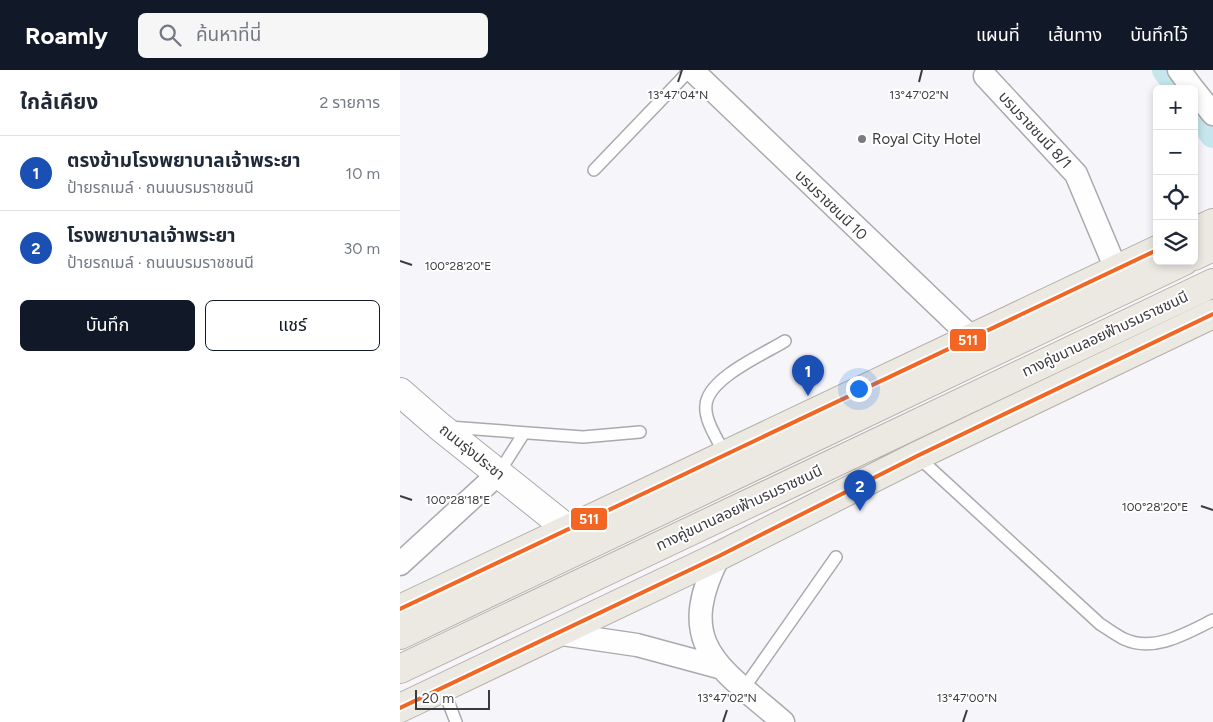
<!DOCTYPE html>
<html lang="th">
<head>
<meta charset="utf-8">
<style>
	:root { --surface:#fff; --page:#f6f6f7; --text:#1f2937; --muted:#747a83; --line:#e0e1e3; --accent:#111827 }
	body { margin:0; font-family:Figtree,"Noto Sans Thai",sans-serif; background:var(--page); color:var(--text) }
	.controls { position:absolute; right:15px; top:15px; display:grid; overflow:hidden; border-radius:8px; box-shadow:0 2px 8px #0003 }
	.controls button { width:45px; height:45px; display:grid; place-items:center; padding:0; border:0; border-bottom:1px solid var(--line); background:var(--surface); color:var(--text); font:25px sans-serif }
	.scale { position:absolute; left:15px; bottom:12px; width:75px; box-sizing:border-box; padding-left:5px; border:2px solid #3b3b3f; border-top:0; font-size:14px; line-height:18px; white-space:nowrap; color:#3b3b3f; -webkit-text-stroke:4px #fff; paint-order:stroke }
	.you { position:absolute; left:458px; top:318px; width:18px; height:18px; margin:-12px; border:4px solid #fff; border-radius:50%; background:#1a73e8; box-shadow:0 0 0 8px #1a73e833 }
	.badge { display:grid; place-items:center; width:32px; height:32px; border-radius:50%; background:var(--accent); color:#fff; font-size:16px; font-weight:700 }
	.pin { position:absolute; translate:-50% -41px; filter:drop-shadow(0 1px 2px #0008) }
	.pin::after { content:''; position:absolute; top:26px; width:18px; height:15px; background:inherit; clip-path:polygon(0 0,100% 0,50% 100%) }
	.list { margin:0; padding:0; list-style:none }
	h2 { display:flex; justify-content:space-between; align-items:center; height:65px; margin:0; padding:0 20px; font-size:21px }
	h2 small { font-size:16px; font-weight:400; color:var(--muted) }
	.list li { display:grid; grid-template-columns:32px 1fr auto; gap:15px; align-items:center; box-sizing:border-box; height:75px; padding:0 20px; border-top:1px solid var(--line) }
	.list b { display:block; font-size:19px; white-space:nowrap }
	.list p { margin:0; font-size:16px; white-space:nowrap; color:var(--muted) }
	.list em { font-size:16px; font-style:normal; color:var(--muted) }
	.actions { display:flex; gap:10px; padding:15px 20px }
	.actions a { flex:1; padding:11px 0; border:1px solid var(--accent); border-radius:8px; text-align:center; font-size:18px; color:var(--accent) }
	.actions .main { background:var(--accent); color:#fff }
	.icon { flex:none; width:28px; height:28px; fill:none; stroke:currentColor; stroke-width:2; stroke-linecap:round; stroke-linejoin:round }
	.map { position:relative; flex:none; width:813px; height:652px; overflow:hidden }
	header { display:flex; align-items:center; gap:30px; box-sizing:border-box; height:70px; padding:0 25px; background:var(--accent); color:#fff }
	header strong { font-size:24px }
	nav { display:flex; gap:28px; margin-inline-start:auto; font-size:18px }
	.search { width:350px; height:45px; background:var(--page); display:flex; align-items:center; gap:12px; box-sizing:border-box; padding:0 18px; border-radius:8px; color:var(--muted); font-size:19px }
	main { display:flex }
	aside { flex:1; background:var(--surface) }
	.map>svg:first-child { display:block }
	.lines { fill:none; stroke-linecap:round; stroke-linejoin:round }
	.canal { stroke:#c5e6ec; stroke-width:26 }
	.lane-casing { stroke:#aaaaae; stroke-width:14 }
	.street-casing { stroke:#aaaaae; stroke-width:25 }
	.secondary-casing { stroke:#aaaaae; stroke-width:30 }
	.primary-casing { stroke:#b6b1a8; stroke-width:30 }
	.lane { stroke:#fefefe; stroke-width:11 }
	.street { stroke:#fefefe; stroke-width:22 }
	.secondary { stroke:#fefefe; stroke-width:28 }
	.primary { stroke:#ece9e3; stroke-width:28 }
	.bus-1-casing { stroke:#fff; stroke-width:8 }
	.bus-1 { stroke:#f26522; stroke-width:4 }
	.ticks { fill:none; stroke:#3b3b3f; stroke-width:2 }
	.poi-dot { fill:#7c7c80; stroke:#fff; stroke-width:2 }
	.labels { text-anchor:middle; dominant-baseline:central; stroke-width:4; stroke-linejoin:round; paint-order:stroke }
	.street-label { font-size:15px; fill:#3b3b3f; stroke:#fff }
	.poi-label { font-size:15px; fill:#3b3b3f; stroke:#fff; text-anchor:start }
	.ticks-label { font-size:12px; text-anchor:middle; fill:#3b3b3f; stroke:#fff; stroke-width:4; stroke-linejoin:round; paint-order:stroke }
	.line-badge { stroke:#fff; stroke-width:2 }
	.badge-label { font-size:14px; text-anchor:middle; font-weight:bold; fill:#fff }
</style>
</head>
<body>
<header>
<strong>Roamly</strong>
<div class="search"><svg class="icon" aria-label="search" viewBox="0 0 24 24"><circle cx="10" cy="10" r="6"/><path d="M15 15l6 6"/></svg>ค้นหาที่นี่</div>
<nav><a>แผนที่</a><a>เส้นทาง</a><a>บันทึกไว้</a></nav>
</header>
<main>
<aside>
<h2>ใกล้เคียง<small>2 รายการ</small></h2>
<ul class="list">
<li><span class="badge" style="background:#1a4fb4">1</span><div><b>ตรงข้ามโรงพยาบาลเจ้าพระยา</b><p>ป้ายรถเมล์ · ถนนบรมราชชนนี</p></div><em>10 m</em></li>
<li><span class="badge" style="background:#1a4fb4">2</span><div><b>โรงพยาบาลเจ้าพระยา</b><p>ป้ายรถเมล์ · ถนนบรมราชชนนี</p></div><em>30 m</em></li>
</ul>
<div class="actions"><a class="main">บันทึก</a><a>แชร์</a></div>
</aside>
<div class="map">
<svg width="813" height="652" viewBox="0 0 813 652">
	<rect width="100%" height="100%" fill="#f5f5fa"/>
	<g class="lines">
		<path class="canal" d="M 765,0 L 779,19
			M 794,39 L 813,65"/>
		<g class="lane-casing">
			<path id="lane" d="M 194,100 L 290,0
				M 49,357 L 183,367 L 240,362
				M 325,385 C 319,371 304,351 306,335 C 308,308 364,284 385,271
				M 517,386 L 700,554 C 708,559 716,565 724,569 C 754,583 787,563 813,550
				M 98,404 L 124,363
				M 43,618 L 56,652
				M 344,618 L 436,487"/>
		</g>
		<g class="street-casing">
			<path id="street" d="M 292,0 L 572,268
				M 779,0 L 793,19
				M 585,6 L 676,104 L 716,199
				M 794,20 L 813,44
				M 319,486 C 273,576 320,597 383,652
				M 0,494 L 98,404
				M 155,563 L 237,575 L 322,598"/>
		</g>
		<g class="secondary-casing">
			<path id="secondary" d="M 0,322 L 39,356 L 169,460"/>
		</g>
		<g class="primary-casing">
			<path id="primary" d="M 794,162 L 813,153
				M 794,186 L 813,177
				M 0,539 L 757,180
				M 0,565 L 784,191
				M 0,599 L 813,213
				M 0,638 L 319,486 L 517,386 L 813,244"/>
		</g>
		<use href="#lane" class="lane"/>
		<use href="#street" class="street"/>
		<use href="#secondary" class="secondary"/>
		<use href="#primary" class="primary"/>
		<g class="bus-1-casing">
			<path id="bus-1" d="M 0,539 L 757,180
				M 0,638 L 319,486 L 517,386 L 813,244"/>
		</g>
		<use href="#bus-1" class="bus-1"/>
	</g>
	<path class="ticks" d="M 278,12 L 282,0M 519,12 L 522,0M 0,191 L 12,195M 0,426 L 12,430M 801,436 L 813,440M 323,652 L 327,640M 563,652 L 567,640"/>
	<circle class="poi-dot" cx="462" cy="69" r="5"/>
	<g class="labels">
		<g class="street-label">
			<text transform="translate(635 60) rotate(47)">บรมราชชนนี 8/1</text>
			<text transform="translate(431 135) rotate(44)">บรมราชชนนี 10</text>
			<text transform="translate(705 264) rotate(-25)">ทางคู่ขนานลอยฟ้าบรมราชชนนี</text>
			<text transform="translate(72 382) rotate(39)">ถนนรุ่งประชา</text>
			<text transform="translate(339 438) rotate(-25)">ทางคู่ขนานลอยฟ้าบรมราชชนนี</text>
		</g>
		<g class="poi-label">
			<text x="472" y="69">Royal City Hotel</text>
		</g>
	</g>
	<g class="ticks-label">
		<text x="278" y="29">13°47'04"N</text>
		<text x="519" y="29">13°47'02"N</text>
		<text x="58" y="200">100°28'20"E</text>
		<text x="58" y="434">100°28'18"E</text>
		<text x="755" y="441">100°28'20"E</text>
		<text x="327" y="632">13°47'02"N</text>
		<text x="567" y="632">13°47'00"N</text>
	</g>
	<g class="line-badge">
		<rect x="549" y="258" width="38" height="24" rx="5" fill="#f26522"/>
		<rect x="170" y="437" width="38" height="24" rx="5" fill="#f26522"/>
	</g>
	<g class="badge-label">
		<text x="568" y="275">511</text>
		<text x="189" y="454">511</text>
	</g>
</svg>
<div class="controls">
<button>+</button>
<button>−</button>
<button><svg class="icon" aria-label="locate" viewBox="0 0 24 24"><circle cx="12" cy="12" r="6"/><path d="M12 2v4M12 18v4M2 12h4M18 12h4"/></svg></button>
<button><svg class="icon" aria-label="layers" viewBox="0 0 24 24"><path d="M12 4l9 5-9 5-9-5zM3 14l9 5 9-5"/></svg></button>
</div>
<div class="scale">20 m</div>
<div class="you"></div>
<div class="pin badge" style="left:408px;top:326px;background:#1a4fb4">1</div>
<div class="pin badge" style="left:460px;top:441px;background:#1a4fb4">2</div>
</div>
</main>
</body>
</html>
